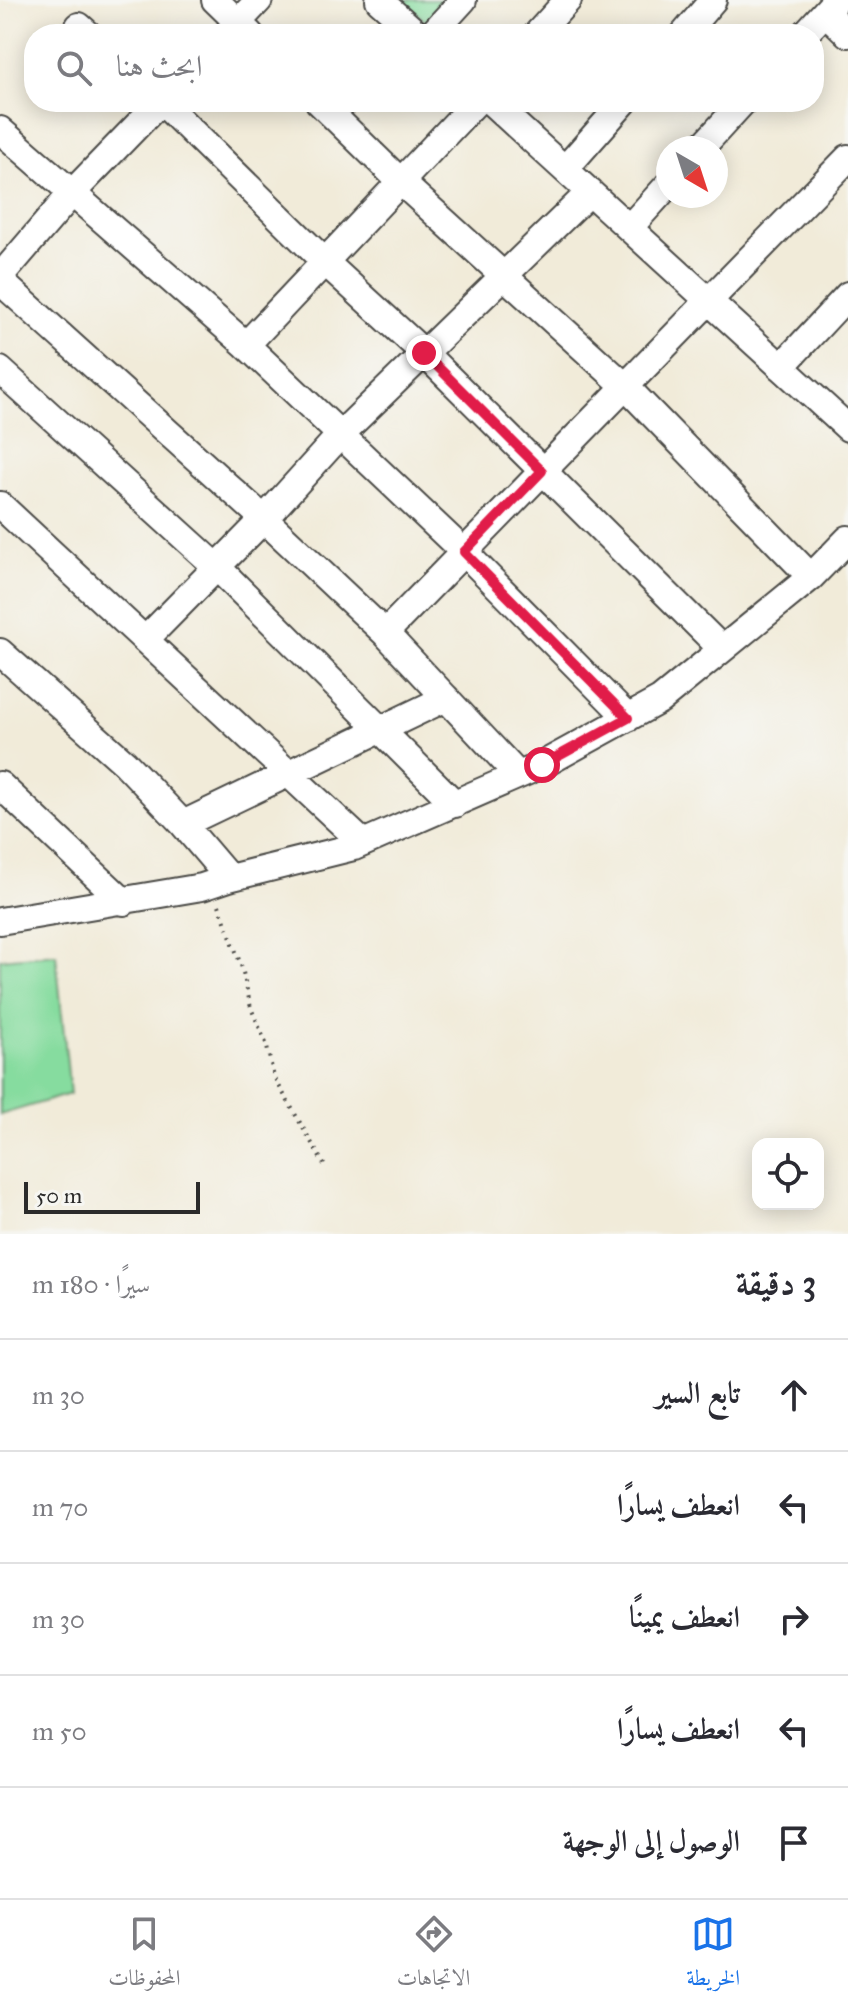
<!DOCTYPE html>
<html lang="ar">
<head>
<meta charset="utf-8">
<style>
	:root { --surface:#fff; --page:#f2f2f3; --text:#2b2b33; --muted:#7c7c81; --line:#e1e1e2; --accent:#1a73e8 }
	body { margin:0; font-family:"IM FELL Great Primer",Amiri,serif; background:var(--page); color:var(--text); direction:rtl }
	.controls { position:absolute; right:24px; bottom:24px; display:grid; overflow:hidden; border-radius:16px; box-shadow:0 4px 20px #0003 }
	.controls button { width:72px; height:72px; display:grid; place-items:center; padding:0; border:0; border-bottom:2px solid var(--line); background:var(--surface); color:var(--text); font:40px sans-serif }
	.compass { position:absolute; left:656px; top:136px; width:72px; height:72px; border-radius:50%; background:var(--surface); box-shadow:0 4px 20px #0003; rotate:141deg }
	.scale { position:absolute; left:24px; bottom:20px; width:176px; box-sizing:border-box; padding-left:8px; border:4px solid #2b2b2b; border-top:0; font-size:22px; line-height:28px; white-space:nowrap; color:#2b2b2b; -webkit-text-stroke:6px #f6f6f2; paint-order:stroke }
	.stop { position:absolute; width:24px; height:24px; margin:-18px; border:6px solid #e11d48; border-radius:50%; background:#fff }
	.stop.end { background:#e11d48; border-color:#fff; box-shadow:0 2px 8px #0008 }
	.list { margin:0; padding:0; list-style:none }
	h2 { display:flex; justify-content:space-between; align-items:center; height:104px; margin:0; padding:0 32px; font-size:34px }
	h2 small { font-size:26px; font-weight:400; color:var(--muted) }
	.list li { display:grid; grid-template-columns:52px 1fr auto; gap:24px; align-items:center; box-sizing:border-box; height:112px; padding:0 32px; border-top:2px solid var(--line) }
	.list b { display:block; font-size:30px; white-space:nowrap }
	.list em { font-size:26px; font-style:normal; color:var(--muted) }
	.icon { flex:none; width:44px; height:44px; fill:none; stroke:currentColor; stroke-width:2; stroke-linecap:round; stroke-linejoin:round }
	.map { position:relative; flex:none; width:848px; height:1234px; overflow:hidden; direction:ltr }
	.search { position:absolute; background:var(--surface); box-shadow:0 4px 20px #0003; left:24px; right:24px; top:24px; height:88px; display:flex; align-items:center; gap:20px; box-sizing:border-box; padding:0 28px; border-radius:32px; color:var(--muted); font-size:30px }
	.sheet { height:664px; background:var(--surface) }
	nav { display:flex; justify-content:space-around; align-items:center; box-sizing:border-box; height:112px; border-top:2px solid var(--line); background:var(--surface); font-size:22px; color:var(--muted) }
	nav a { display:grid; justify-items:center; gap:4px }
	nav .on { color:var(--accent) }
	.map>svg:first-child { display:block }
	.green { fill:#86dc9f; stroke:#588465; stroke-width:2 }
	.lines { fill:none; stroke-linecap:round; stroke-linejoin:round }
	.minor-casing { stroke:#494845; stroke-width:30 }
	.path { stroke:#494845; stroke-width:4; stroke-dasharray:2 6; stroke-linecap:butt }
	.minor { stroke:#fff; stroke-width:26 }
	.route { stroke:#e11d48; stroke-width:10 }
</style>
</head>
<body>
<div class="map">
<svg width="848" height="1234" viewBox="0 0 848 1234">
	<rect width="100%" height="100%" fill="#f6f6f2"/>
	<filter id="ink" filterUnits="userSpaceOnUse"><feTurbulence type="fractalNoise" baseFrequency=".0125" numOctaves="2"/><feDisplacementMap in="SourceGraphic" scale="16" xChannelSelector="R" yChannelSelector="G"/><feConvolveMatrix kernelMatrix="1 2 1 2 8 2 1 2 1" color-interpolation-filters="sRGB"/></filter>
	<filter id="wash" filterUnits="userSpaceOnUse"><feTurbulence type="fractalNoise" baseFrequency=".006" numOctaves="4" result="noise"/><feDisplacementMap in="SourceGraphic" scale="32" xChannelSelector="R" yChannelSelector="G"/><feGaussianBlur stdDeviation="1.8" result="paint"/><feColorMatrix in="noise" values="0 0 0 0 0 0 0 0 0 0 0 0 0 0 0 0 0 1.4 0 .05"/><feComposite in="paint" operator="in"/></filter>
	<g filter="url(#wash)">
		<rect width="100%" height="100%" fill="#f1ebd9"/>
		<path class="green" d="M 402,0 L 447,0 L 427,23 Z
			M 56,954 L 70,1094 L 0,1115 L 0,959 Z"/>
	</g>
	<g filter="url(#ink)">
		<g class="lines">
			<g class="minor-casing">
				<path id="minor" d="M 215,0 L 250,34
					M 379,0 L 417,34
					M 825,12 L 848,34
					M 79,26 L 88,34
					M 227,34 L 259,0
					M 432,34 L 463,0
					M 537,34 L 568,0
					M 684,34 L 713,0
					M 805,34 L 836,0
					M 162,102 L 325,262 L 424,353 L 722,649
					M 319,102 L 401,182 L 625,386 L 811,577
					M 491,102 L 848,428
					M 0,130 L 246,345 L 464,552 L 628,718
					M 701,148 L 743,102
					M 565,169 L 624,102
					M 629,228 L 668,185
					M 0,277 L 72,193 L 160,102
					M 0,281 L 264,519 L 385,633 L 518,775
					M 246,345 L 476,102
					M 781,367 L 848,295
					M 0,370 L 217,567 L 455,804
					M 0,505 L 363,843
					M 385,633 L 848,158
					M 145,640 L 264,519 L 341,434 L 590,192
					M 0,652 L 125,763 L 183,824 L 229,878
					M 0,785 L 124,902
					M 183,824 L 446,698
					M 0,921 L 202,887 L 229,878 L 354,847 L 542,765 L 660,700 L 811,577 L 848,539"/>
			</g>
			<path class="path" d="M 219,905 L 242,968 L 251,1008 L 266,1043 L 274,1077 L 326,1168"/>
			<use href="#minor" class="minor"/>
		</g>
	</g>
	<g class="lines" filter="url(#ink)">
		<path class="route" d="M 424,353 L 542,471 L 464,552 L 628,718 L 542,765"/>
	</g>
</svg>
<div class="controls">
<button><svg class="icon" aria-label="locate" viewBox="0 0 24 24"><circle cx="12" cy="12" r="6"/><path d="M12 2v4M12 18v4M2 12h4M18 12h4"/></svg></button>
</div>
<svg class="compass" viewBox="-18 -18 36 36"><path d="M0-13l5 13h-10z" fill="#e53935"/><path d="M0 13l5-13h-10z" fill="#7c7c81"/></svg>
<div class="scale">50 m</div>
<div class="stop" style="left:542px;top:765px"></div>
<div class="stop end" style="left:424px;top:353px"></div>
<div class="search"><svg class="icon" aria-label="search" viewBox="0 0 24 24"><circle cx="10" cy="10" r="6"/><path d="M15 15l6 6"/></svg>ابحث هنا</div>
</div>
<section class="sheet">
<h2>3 دقيقة<small>سيرًا · 180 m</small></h2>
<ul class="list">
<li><svg class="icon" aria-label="ahead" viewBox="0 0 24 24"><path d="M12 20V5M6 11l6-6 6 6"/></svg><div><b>تابع السير</b></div><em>30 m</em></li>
<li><svg class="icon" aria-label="left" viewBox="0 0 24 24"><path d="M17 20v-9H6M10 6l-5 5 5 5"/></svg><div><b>انعطف يسارًا</b></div><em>70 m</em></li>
<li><svg class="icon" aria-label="right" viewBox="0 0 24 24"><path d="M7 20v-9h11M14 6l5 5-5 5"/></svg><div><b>انعطف يمينًا</b></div><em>30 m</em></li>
<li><svg class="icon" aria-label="left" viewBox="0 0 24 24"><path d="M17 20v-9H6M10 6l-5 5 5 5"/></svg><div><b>انعطف يسارًا</b></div><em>50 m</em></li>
<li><svg class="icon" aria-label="arrive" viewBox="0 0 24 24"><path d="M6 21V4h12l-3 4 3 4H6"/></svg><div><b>الوصول إلى الوجهة</b></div></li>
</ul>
</section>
<nav>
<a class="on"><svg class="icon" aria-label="map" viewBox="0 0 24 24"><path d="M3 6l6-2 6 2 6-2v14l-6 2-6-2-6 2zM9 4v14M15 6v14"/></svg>الخريطة</a>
<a><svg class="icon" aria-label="directions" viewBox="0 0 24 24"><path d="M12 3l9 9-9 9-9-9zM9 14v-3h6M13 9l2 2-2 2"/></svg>الاتجاهات</a>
<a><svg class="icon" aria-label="saved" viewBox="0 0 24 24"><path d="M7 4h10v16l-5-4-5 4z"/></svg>المحفوظات</a>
</nav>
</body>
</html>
